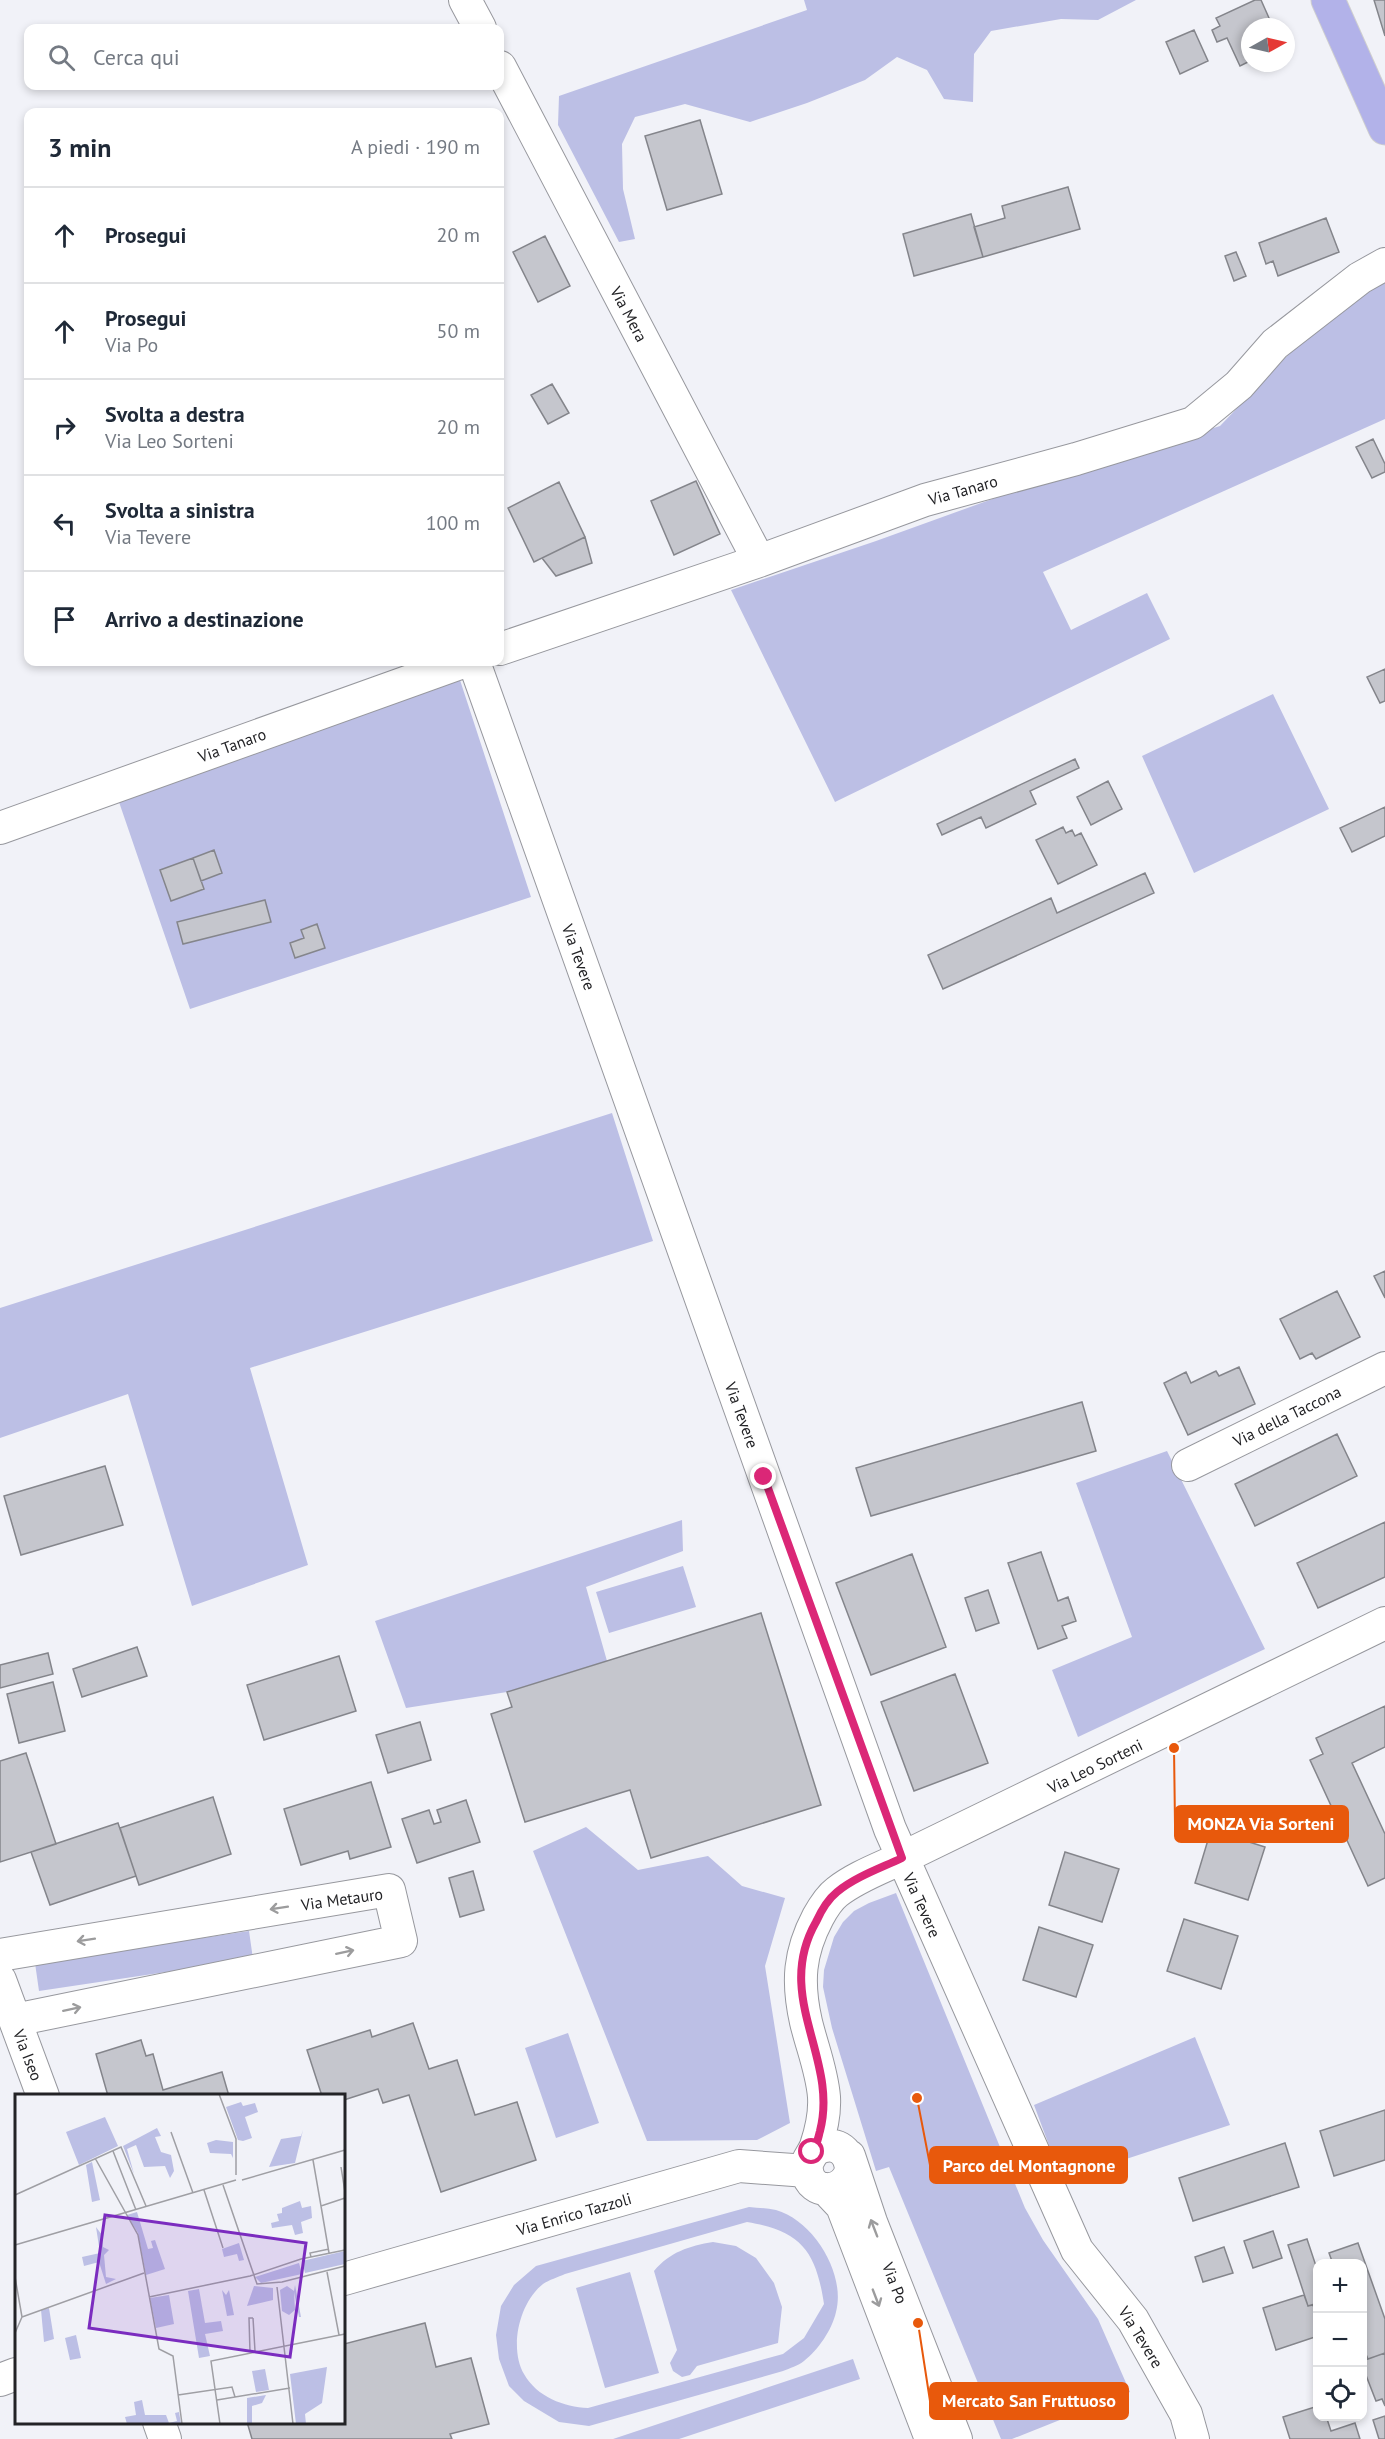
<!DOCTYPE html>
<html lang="it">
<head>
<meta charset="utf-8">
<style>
	:root { --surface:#fff; --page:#f2f2f3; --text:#1f2937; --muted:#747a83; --line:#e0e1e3 }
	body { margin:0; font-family:"PT Sans",sans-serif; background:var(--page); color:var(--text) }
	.controls { position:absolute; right:18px; bottom:18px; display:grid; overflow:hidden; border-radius:12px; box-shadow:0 3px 9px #0003 }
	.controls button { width:54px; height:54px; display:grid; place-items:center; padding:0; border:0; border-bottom:2px solid var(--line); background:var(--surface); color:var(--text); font:30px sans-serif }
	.compass { position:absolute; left:1241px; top:18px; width:54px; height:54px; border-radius:50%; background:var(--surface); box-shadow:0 3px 9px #0003; rotate:82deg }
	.stop { position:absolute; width:18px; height:18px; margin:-14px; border:4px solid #db2777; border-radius:50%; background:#fff }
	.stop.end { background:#db2777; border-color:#fff; box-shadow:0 2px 6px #0008 }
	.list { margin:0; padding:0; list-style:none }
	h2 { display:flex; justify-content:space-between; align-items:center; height:78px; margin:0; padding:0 24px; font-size:26px }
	h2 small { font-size:20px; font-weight:400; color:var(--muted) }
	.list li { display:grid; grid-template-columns:39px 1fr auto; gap:18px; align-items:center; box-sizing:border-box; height:96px; padding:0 24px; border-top:2px solid var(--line) }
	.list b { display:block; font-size:22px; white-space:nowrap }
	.list p { margin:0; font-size:20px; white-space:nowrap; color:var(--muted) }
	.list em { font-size:20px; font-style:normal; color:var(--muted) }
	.icon { flex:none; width:33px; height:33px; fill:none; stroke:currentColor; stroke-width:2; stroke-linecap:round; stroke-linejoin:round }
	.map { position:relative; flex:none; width:1385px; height:2439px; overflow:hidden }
	.search { position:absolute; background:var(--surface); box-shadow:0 3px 9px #0003; left:24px; top:24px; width:480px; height:66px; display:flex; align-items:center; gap:15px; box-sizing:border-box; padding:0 21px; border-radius:12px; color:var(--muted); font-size:22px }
	.panel { position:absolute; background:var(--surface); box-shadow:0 3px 9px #0003; left:24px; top:108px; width:480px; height:558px; border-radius:12px }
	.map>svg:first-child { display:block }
	.green { fill:#bcbfe5; fill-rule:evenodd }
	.building { fill:#c5c6cd; stroke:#84858b; stroke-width:1.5 }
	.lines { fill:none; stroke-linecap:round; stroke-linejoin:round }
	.minor-casing { stroke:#97989e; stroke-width:34 }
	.major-casing { stroke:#cfcfcf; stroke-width:35 }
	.minor { stroke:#fff; stroke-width:32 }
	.major { stroke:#b2b2e9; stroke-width:33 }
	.oneway { stroke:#9c9c9d }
	.route { stroke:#db2777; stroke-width:8 }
	.labels { text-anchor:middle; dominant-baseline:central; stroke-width:5; stroke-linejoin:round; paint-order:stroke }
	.street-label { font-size:16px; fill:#232326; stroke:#fff }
	.inset-road { fill:none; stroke:#9f9fa4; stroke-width:1.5 }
	.view { fill:#7b2cbf; fill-opacity:0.15; stroke:#7b2cbf; stroke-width:3 }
	.inset-edge { fill:none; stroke:#232326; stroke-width:3 }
	.leader { fill:none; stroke:#e8590c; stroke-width:2 }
	.callout-dot { fill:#e8590c; stroke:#fff; stroke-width:2 }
	.callout { fill:#e8590c; stroke:#e8590c; stroke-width:2 }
	.callout-label { font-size:18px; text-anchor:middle; font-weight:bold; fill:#fff }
</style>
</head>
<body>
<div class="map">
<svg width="1385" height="2439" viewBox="0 0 1385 2439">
	<rect width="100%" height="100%" fill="#f1f2f8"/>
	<path class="green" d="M 804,0 L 1136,0 L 1098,20 L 1061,19 L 991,31 L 974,54 L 973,102 L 944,99 L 927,70 L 897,57 L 865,80 L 807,103 L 750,122 L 685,104 L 635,117 L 622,144 L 623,189 L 635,239 L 619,242 L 558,125 L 559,96 L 807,10 Z
		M 1385,280 L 1385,419 L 1043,572 L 1071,630 L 1147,593 L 1170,639 L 835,802 L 731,590 L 876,541 L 1045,480 L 1220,426 L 1314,328 Z
		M 460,680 L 531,897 L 190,1009 L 119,802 Z
		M 1273,694 L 1329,809 L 1194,873 L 1142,756 Z
		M 612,1113 L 653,1241 L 250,1368 L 308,1565 L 192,1606 L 128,1394 L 0,1438 L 0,1308 Z
		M 1167,1451 L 1265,1649 L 1078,1737 L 1052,1670 L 1132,1637 L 1076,1483 Z
		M 682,1520 L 683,1551 L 586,1587 L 607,1661 L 507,1692 L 406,1708 L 375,1621 Z
		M 683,1566 L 696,1607 L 609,1633 L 596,1592 Z
		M 586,1827 L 638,1870 L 708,1856 L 742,1886 L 785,1898 L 765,1966 L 790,2123 L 757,2140 L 647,2141 L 533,1851 Z
		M 896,1893 L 1025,2208 L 1043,2240 L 1098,2319 L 1130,2392 L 1012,2439 L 1001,2439 L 889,2167 L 876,2171 L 832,2028 L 823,1987 L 824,1970 L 834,1937 L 843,1922 L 854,1911 L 869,1903 Z
		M 249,1931 L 253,1959 L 39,1991 L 35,1963 Z
		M 568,2033 L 599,2123 L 556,2138 L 525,2048 Z
		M 1195,2037 L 1230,2125 L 1062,2180 L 1034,2105 Z
		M 749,2207 C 758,2208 767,2208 776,2210 C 814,2221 846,2274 836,2312 C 832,2330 818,2350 804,2361 C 798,2366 790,2368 783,2371 L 589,2426 L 559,2422 L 524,2401 L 509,2386 L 499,2359 L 496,2335 L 501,2306 L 514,2285 L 536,2266 ZM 747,2222 C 801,2231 816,2251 824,2304 L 804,2338 L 783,2354 L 588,2408 C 564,2407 537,2397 524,2374 C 509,2348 519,2303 543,2284 C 549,2280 558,2277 565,2274 Z
		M 713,2242 L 736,2246 L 756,2258 L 774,2283 L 782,2307 L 778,2343 L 697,2366 L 690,2375 L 682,2377 L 673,2371 L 670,2363 L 677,2350 L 654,2271 C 670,2252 689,2246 713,2242 Z
		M 630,2272 L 659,2373 L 605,2388 L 576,2288 Z
		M 853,2359 L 860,2379 L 679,2439 L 613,2439 Z"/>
	<path class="building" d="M 1255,0 L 1261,0 L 1273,27 L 1250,27 L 1250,61 L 1240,66 L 1227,38 L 1217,42 L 1212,30 L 1220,26 L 1216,18 Z
		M 1374,0 L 1385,0 L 1385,36 Z
		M 1194,30 L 1208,61 L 1180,74 L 1166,42 Z
		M 700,120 L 722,194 L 667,210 L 645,136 Z
		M 1068,187 L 1080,229 L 983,257 L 974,227 L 1005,218 L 1002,206 Z
		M 971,214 L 983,257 L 914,276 L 903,234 Z
		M 1326,218 L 1339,252 L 1278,276 L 1273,261 L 1266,264 L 1259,243 Z
		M 545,236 L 570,286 L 538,302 L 513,252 Z
		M 1236,252 L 1246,276 L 1234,281 L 1225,256 Z
		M 552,384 L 569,413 L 548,424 L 531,395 Z
		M 1373,439 L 1385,464 L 1385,472 L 1372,478 L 1356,447 Z
		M 696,481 L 720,534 L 674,555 L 651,501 Z
		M 559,482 L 585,537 L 534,562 L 508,508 Z
		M 585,537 L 592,563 L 556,576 L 542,558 Z
		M 1385,669 L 1385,701 L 1380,703 L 1367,677 Z
		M 1075,759 L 1079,768 L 1030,791 L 1036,804 L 986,828 L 981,817 L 942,835 L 937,824 Z
		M 1108,781 L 1122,809 L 1091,825 L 1077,797 Z
		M 1385,807 L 1385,836 L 1352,852 L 1340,828 Z
		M 1063,827 L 1066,833 L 1072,830 L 1075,836 L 1081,833 L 1097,865 L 1058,884 L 1036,840 Z
		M 214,850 L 222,873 L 201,881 L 193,858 Z
		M 193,858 L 204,889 L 171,901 L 160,870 Z
		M 1145,873 L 1154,893 L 943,989 L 928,955 L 1051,898 L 1057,913 Z
		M 265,900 L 271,922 L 183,944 L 177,922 Z
		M 317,924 L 325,948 L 295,958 L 290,943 L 304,938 L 301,930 Z
		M 1385,1271 L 1385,1298 L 1374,1276 Z
		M 1337,1291 L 1360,1337 L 1316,1359 L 1312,1353 L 1300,1359 L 1280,1319 Z
		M 1239,1367 L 1255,1404 L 1188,1435 L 1164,1383 L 1186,1372 L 1191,1383 L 1216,1371 L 1219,1376 Z
		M 1082,1402 L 1096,1451 L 871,1516 L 856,1468 Z
		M 1337,1434 L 1357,1476 L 1255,1526 L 1235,1484 Z
		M 105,1466 L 123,1525 L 21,1555 L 4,1496 Z
		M 1385,1522 L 1385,1577 L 1318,1608 L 1297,1563 Z
		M 1041,1552 L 1058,1601 L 1068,1597 L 1076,1621 L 1062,1626 L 1067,1638 L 1038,1649 L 1008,1563 Z
		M 912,1554 L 946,1647 L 871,1675 L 836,1583 Z
		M 988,1590 L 999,1623 L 976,1631 L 965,1598 Z
		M 761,1613 L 821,1805 L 651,1858 L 630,1790 L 525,1822 L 491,1714 L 512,1707 L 507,1692 Z
		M 137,1647 L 147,1676 L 82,1697 L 73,1669 Z
		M 48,1653 L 53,1674 L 0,1688 L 0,1665 Z
		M 339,1656 L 356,1711 L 264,1740 L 247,1685 Z
		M 955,1674 L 988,1763 L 914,1791 L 881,1702 Z
		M 53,1682 L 65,1731 L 19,1743 L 7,1694 Z
		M 1385,1706 L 1385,1747 L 1352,1763 L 1385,1834 L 1385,1878 L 1368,1886 L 1310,1760 L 1323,1754 L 1316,1738 Z
		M 420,1722 L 431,1760 L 388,1773 L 376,1735 Z
		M 26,1753 L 56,1844 L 0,1862 L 0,1761 Z
		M 371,1782 L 391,1847 L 350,1859 L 348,1851 L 301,1865 L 284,1809 Z
		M 213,1797 L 231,1854 L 139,1885 L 120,1828 Z
		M 466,1800 L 480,1842 L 417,1863 L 402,1819 L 429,1810 L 434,1824 L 441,1822 L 437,1810 Z
		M 118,1823 L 136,1876 L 50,1905 L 31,1852 Z
		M 1211,1830 L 1265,1847 L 1248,1900 L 1195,1883 Z
		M 1065,1852 L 1119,1869 L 1102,1922 L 1049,1905 Z
		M 473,1871 L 484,1910 L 460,1917 L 449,1878 Z
		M 1184,1919 L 1238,1936 L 1221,1989 L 1167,1971 Z
		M 1039,1927 L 1093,1945 L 1076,1997 L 1023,1980 Z
		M 413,2023 L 429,2069 L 457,2060 L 475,2115 L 517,2102 L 536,2160 L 441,2192 L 409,2095 L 383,2103 L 378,2089 L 344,2100 L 344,2096 L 322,2096 L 307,2050 L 370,2030 L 372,2037 Z
		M 141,2040 L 146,2056 L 153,2054 L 163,2090 L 222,2072 L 229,2096 L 108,2096 L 96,2054 Z
		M 1385,2110 L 1385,2160 L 1334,2176 L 1320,2131 Z
		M 1285,2143 L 1299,2187 L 1193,2221 L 1179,2178 Z
		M 1273,2231 L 1282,2258 L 1253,2268 L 1244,2241 Z
		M 1307,2239 L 1318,2272 L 1318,2303 L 1308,2306 L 1288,2245 Z
		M 1358,2243 L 1385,2319 L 1385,2353 L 1368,2359 L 1362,2345 L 1362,2264 L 1333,2264 L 1329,2253 Z
		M 1224,2247 L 1233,2273 L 1203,2282 L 1195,2257 Z
		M 1304,2295 L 1308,2306 L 1313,2305 L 1318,2319 L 1318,2336 L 1276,2350 L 1263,2308 Z
		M 425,2323 L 436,2367 L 471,2358 L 489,2424 L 450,2434 L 452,2439 L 252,2439 L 247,2422 L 344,2422 L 344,2344 Z
		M 1385,2353 L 1385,2406 L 1382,2399 L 1376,2401 L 1362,2365 L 1362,2361 Z
		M 1318,2406 L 1318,2416 L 1326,2416 L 1331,2431 L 1355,2423 L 1360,2439 L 1290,2439 L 1283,2417 Z
		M 1385,2416 L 1385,2439 L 1379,2439 L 1373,2420 Z"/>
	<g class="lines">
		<g class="minor-casing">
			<path id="minor" d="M 465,0 L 480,28
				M 500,67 L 759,561
				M 500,649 L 759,561 L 925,500 L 1076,459 L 1193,423 L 1239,385 L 1275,344 L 1360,278 L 1385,264
				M 474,662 L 890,1829 L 1077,2250 L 1133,2320 L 1186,2414 L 1193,2439
				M 0,828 L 463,662
				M 1188,1465 L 1385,1368
				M 0,1955 L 389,1890 L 401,1941 L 15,2020
				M 0,1980 L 43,2096
				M 815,2150 C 833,2139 850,2149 851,2170 C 845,2194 811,2197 807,2171 C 805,2160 813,2155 816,2146 C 821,2131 825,2114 824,2097 C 822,2071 812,2047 806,2022 C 797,1982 799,1953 818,1917 C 823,1908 829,1898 837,1892 C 856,1877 881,1868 902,1858 L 1385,1623
				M 849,2156 L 871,2222 L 956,2439
				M 826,2189 L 842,2206 L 931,2439
				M 344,2279 L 739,2166 L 807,2171
				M 0,2380 L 16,2374
				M 159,2422 L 165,2439"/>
		</g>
		<g class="major-casing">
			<path id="major" d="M 1328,0 L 1385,128"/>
		</g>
		<use href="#minor" class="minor"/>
		<use href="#major" class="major"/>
	</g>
	<defs><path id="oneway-shaft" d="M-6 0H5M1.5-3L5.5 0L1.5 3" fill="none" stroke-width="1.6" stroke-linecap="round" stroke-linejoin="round" transform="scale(1.5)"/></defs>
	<g class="oneway">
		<use href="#oneway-shaft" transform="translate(279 1908) rotate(171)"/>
		<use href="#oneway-shaft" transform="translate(86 1940) rotate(171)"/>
		<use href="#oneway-shaft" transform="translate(345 1952) rotate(-12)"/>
		<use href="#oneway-shaft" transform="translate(72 2009) rotate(-12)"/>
		<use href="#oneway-shaft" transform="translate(874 2228) rotate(-111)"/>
		<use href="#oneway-shaft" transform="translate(876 2298) rotate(69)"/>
	</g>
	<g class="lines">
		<path class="route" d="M 764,1477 L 902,1858 C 881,1868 855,1877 837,1892 C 827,1900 821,1911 816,1922 C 773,1997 839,2058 820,2131 C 818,2138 817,2146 812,2152"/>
	</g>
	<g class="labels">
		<g class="street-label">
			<text transform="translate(629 314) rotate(62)">Via Mera</text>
			<text transform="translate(963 490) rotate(-16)">Via Tanaro</text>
			<text transform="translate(232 745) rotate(-20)">Via Tanaro</text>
			<text transform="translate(579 957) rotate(70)">Via Tevere</text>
			<text transform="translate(742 1415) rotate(70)">Via Tevere</text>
			<text transform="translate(1287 1416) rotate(-26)">Via della Taccona</text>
			<text transform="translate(1095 1766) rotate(-26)">Via Leo Sorteni</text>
			<text transform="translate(342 1899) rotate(-8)">Via Metauro</text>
			<text transform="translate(922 1905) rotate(66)">Via Tevere</text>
			<text transform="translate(28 2055) rotate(69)">Via Iseo</text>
			<text transform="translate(574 2214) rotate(-16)">Via Enrico Tazzoli</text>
			<text transform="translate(895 2283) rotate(69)">Via Po</text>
			<text transform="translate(1141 2337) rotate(58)">Via Tevere</text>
		</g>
	</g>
	<g transform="translate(15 2094)">
		<rect width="330" height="330" fill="#f1f2f8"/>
		<path d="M 226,8 L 228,12 L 240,9 L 243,18 L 230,23 L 237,44 L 228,47 L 223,46 L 211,13 ZM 90,23 L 103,52 L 64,71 L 51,38 ZM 142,34 L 146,42 L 140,43 L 146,58 L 156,61 L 159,77 L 155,84 L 150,72 L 129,73 L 121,51 L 112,55 L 119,80 L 108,52 ZM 288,36 L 280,69 L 254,73 L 266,45 L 286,42 ZM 201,46 L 218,48 L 218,64 L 216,60 L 195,59 L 192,49 ZM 77,68 L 85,106 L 77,108 L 71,71 ZM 285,107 L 287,114 L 296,112 L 297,124 L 286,128 L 288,139 L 280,141 L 277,131 L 257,134 L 256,129 L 264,127 L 262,120 L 267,119 L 267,114 ZM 122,118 L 133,155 L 138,154 L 136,147 L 140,146 L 150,175 L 131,181 L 123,139 L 112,121 ZM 81,133 L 87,141 L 88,153 L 94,156 L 89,161 L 91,183 L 101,185 L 91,190 L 84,168 L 69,172 L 67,163 L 85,159 ZM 224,149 L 229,166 L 224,167 L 222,160 L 209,163 L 207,155 ZM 330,157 L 330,170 L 290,179 L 287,167 ZM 284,169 L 287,180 L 246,189 L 240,183 ZM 280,191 L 286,223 L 284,223 L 279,198 L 280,216 L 274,221 L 267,217 L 265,196 L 272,192 L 279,197 ZM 239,192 L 258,194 L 258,206 L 232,212 ZM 184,195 L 190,229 L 206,227 L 208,237 L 190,240 L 195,262 L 184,264 L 173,197 ZM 207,196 L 211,201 L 214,196 L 219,221 L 212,222 ZM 154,201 L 159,230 L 141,234 L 135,204 ZM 34,214 L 39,245 L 29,248 L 26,216 ZM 61,241 L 66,264 L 55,266 L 50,244 ZM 312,273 L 307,309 L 290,320 L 291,330 L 281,330 L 275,280 ZM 250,275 L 254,296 L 241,298 L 237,277 ZM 251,301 L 247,309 L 237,312 L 237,330 L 232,330 L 232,304 ZM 127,306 L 130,321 L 151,321 L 154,329 L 162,327 L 160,319 L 164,318 L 166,330 L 112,330 L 110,323 L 121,321 L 119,308 Z" fill="#bcbfe5"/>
		<path class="inset-road" d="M 204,0 L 221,45 L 221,81M 156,38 L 178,99M 98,57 L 121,116M 80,64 L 123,141 L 144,255 L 158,262 L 167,330M 298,66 L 306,112 L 330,104M 326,73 L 330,98M 227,86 L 330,56M 208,91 L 242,190 L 267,188 L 330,172M 189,96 L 208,154M 0,101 L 106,53 L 131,112M 306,112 L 314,159M 0,151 L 221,86M 296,163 L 295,159 L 314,155M 312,178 L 324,241M 0,183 L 7,223 L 0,239M 262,193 L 278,330M 134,203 L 235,182 L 286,165 L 330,156M 7,223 L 129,179M 238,224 L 240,257M 235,258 L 234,224 L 238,224M 163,301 L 217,293 L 220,303M 202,306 L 275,294M 205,330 L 196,267 L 330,240"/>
		<path class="view" d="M 90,121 L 291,149 L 275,263 L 74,234 Z"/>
		<rect width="330" height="330" class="inset-edge"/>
	</g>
	<path class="leader" d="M1174 1748L1175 1824M917 2098L930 2165M918 2323L930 2401"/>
	<g class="callout-dot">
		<circle cx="1174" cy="1748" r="6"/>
		<circle cx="917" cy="2098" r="6"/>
		<circle cx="918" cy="2323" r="6"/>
	</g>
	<g class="callout">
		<rect x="1175" y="1806" width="173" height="36" rx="6"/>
		<rect x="930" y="2147" width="197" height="36" rx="6"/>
		<rect x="930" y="2383" width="198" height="36" rx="6"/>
	</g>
	<g class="callout-label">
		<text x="1261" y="1830">MONZA Via Sorteni</text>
		<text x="1029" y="2172">Parco del Montagnone</text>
		<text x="1029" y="2407">Mercato San Fruttuoso</text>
	</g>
</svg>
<div class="controls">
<button>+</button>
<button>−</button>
<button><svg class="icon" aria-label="locate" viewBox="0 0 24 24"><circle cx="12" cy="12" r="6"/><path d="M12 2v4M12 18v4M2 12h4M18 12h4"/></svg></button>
</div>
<svg class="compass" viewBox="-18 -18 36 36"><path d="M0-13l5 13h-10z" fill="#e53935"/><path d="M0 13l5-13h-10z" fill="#747a83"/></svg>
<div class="stop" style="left:812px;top:2152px"></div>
<div class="stop end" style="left:764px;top:1477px"></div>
<div class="search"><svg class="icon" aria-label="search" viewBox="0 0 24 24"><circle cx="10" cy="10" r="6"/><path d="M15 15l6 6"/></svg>Cerca qui</div>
<section class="panel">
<h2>3 min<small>A piedi · 190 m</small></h2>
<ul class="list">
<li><svg class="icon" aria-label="ahead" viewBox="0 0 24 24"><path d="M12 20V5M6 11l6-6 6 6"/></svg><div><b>Prosegui</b></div><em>20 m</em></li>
<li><svg class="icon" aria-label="ahead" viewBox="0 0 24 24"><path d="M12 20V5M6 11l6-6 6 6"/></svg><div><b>Prosegui</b><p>Via Po</p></div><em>50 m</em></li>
<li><svg class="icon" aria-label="right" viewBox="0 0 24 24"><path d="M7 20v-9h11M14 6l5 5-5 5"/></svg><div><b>Svolta a destra</b><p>Via Leo Sorteni</p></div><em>20 m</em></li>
<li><svg class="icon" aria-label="left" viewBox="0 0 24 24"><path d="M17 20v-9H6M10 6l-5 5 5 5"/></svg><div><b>Svolta a sinistra</b><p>Via Tevere</p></div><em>100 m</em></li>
<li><svg class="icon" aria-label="arrive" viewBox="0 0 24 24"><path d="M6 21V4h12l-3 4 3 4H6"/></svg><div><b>Arrivo a destinazione</b></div></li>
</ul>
</section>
</div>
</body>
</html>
